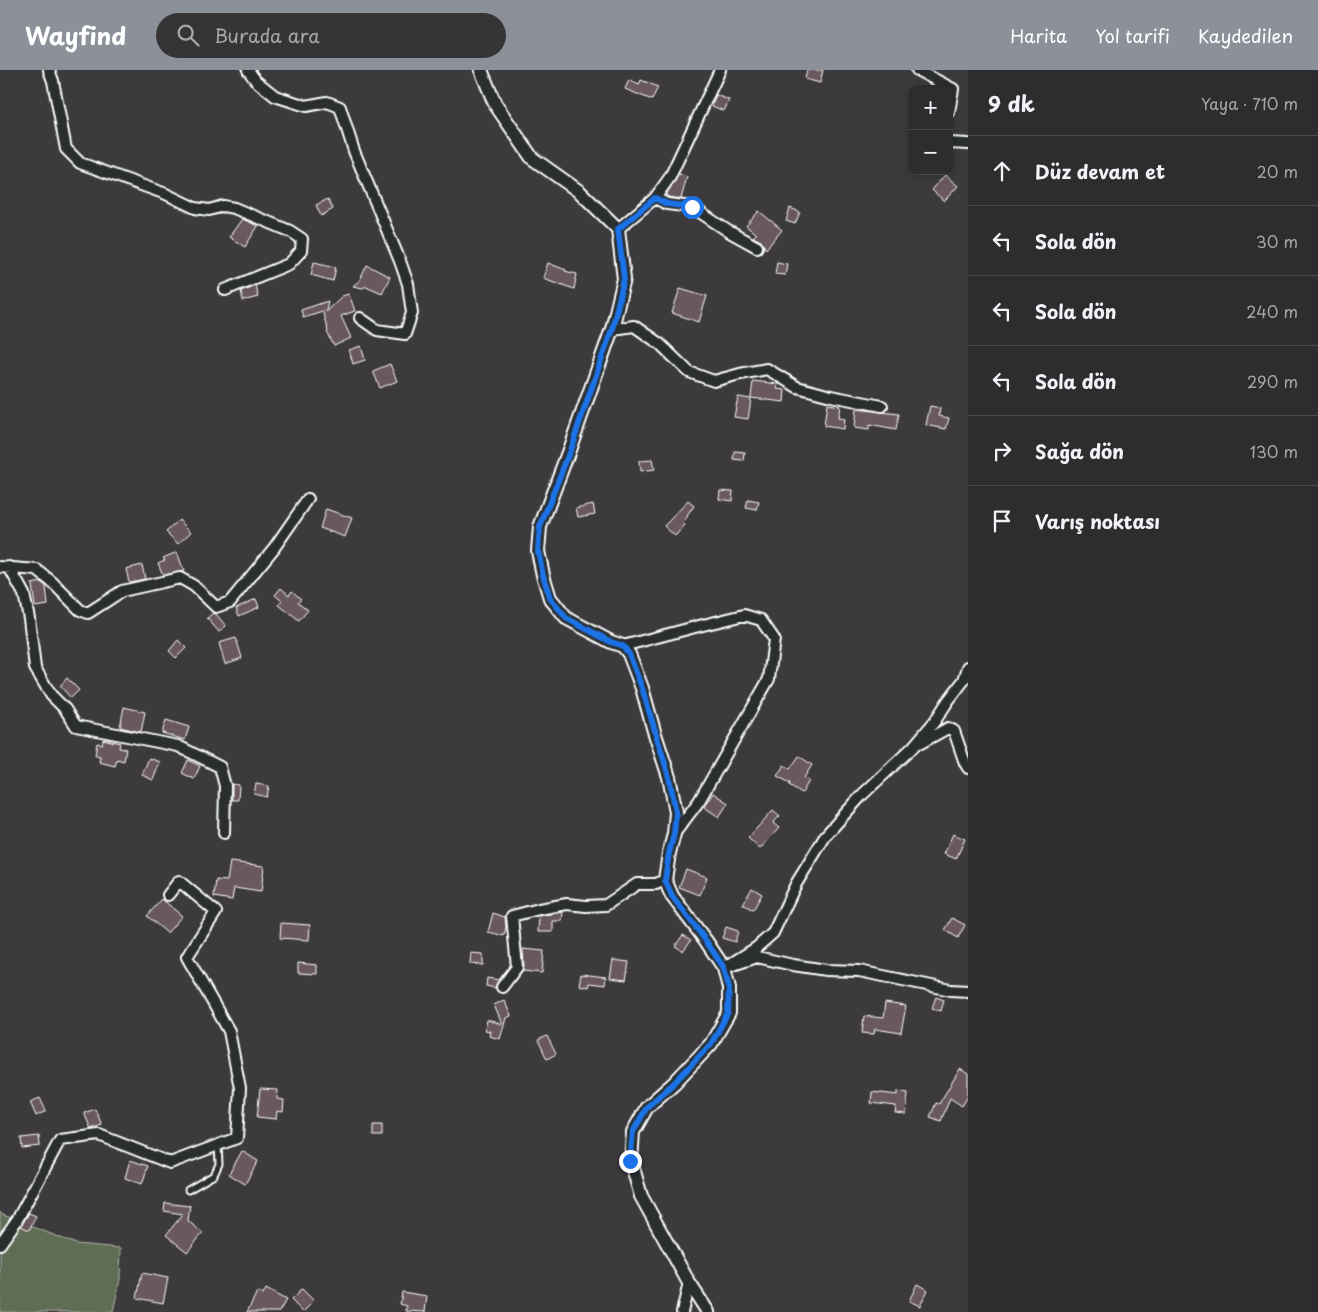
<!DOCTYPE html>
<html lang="tr">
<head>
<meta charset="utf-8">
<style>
	:root { --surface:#2e2c2e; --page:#363436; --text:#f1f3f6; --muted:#a7a7aa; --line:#49484a; --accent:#8c9099 }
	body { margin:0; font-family:"Playpen Sans",sans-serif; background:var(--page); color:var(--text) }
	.controls { position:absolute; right:15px; top:15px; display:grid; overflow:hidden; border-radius:10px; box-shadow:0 2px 12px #0003 }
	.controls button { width:45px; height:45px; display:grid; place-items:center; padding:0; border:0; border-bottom:1px solid var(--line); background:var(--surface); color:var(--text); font:25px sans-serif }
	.stop { position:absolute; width:15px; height:15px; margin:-11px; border:4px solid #1a73e8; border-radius:50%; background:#fff }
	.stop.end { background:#1a73e8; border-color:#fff; box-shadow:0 1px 5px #0008 }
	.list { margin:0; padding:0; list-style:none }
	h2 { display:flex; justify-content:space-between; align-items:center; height:65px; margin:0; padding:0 20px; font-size:21px }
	h2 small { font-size:16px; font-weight:400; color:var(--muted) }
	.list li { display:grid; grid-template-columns:32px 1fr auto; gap:15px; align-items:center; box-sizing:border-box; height:70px; padding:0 20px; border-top:1px solid var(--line) }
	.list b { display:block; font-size:19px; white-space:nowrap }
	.list em { font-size:16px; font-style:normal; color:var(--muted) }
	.icon { flex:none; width:28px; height:28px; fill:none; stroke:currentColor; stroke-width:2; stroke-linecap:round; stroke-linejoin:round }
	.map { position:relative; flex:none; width:968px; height:1242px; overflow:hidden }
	header { display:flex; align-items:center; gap:30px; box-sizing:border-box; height:70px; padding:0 25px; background:var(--accent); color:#fff }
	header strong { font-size:24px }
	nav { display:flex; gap:28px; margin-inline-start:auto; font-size:18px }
	.search { width:350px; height:45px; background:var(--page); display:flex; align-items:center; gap:12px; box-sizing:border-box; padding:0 18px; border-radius:28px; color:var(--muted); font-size:19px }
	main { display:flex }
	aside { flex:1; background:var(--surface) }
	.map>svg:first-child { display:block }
	.green { fill:#616d55; stroke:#b0b6aa }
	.building { fill:#6a5961; stroke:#fff }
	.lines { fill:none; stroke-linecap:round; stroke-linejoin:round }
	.service-casing { stroke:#fff; stroke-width:9 }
	.minor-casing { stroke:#fff; stroke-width:14 }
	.tertiary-casing { stroke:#fff; stroke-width:16 }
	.service { stroke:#2a2d2e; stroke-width:5 }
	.minor { stroke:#2a2d2e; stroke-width:10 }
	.tertiary { stroke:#2a2d2e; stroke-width:12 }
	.route { stroke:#1a73e8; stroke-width:6 }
</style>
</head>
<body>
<header>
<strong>Wayfind</strong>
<div class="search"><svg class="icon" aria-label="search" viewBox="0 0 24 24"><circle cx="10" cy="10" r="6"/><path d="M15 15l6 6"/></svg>Burada ara</div>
<nav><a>Harita</a><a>Yol tarifi</a><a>Kaydedilen</a></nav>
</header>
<main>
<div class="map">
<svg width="968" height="1242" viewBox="0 0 968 1242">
	<rect width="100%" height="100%" fill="#3d3a3d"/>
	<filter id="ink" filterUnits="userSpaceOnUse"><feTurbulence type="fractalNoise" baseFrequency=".02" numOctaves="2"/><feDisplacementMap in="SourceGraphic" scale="10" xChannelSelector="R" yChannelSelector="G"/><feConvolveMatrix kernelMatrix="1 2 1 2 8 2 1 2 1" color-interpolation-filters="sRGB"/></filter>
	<g filter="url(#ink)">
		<path class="green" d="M 0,1142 L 1,1144 L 76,1174 L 121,1178 L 120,1209 L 113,1242 L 0,1242 Z"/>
		<path class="building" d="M 807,0 L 823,0 L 820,13 L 805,9 Z
			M 629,10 L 639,15 L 641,10 L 658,17 L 652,30 L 625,19 Z
			M 716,25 L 729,30 L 724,41 L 712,36 Z
			M 679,104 L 687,107 L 681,129 L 669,127 L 666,126 L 667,123 Z
			M 945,105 L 958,116 L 944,131 L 932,120 Z
			M 328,129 L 333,139 L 321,146 L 316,135 Z
			M 790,138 L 800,142 L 795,154 L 786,151 Z
			M 759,141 L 782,160 L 766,179 L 761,171 L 753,167 L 756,164 L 746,156 Z
			M 242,149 L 258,156 L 245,177 L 229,167 Z
			M 314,192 L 336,197 L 333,211 L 311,205 Z
			M 777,192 L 787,194 L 785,205 L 775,204 Z
			M 548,193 L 566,200 L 565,201 L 577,204 L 574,219 L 543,208 Z
			M 367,195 L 390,207 L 382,223 L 366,216 L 363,218 L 353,216 L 360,210 Z
			M 255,215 L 258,227 L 243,231 L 241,221 Z
			M 680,218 L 707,226 L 699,252 L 672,243 Z
			M 349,224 L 355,241 L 341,246 L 351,268 L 334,276 L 327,262 L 328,261 L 323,244 L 342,226 Z
			M 328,231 L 326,240 L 303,247 L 301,240 Z
			M 361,276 L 365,290 L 353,294 L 349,280 Z
			M 390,294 L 397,311 L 380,318 L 373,301 Z
			M 753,311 L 778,314 L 777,319 L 785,320 L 784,332 L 751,328 Z
			M 738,327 L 751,329 L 748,349 L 734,347 Z
			M 827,334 L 840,336 L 838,348 L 844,349 L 843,359 L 824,356 Z
			M 930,336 L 940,338 L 939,346 L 949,348 L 946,359 L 926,355 Z
			M 856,339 L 899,344 L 896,360 L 869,355 L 869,360 L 854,358 Z
			M 735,382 L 745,383 L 744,391 L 734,390 Z
			M 652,390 L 654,400 L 640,402 L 639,391 Z
			M 720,420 L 733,421 L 732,431 L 719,429 Z
			M 748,430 L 759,432 L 757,440 L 746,438 Z
			M 688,431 L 694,436 L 687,446 L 688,447 L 683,453 L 685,455 L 675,466 L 664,456 Z
			M 593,434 L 595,444 L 578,447 L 576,438 Z
			M 326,439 L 352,448 L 345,467 L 320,458 Z
			M 179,450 L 191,462 L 178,474 L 166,462 Z
			M 177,482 L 184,501 L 163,505 L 158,493 L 165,490 L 163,488 Z
			M 142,495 L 145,509 L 129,512 L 126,499 Z
			M 41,512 L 46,516 L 48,535 L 35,537 L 32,514 Z
			M 281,518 L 289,525 L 292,521 L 301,529 L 298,532 L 308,540 L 299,551 L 279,535 L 282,531 L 275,525 Z
			M 256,529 L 259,537 L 239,546 L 236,538 Z
			M 213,543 L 216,544 L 226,556 L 219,562 L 207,548 Z
			M 236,568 L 242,588 L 225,594 L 219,573 Z
			M 178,570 L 186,578 L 176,588 L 169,581 Z
			M 67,608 L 79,620 L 71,628 L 60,616 Z
			M 124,637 L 145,642 L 141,662 L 120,657 Z
			M 166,650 L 189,657 L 185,670 L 162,663 Z
			M 103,669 L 120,673 L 119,678 L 126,679 L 124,691 L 117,689 L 115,696 L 99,692 L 100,686 L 95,685 L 97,673 L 102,674 Z
			M 799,686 L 812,695 L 804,708 L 809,711 L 802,723 L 789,715 L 790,713 L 777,706 L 784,695 L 790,699 Z
			M 149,688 L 160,692 L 153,710 L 142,705 Z
			M 188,690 L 200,696 L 194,709 L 182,703 Z
			M 232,714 L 239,715 L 238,730 L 232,730 Z
			M 256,714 L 269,716 L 267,727 L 254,724 Z
			M 713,723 L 728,733 L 719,747 L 704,737 Z
			M 773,740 L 780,746 L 773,753 L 779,758 L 760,779 L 748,768 Z
			M 953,764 L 965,769 L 956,789 L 944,784 Z
			M 230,792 L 264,796 L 261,822 L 234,818 L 232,830 L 214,827 L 216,810 L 227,811 Z
			M 686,799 L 707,807 L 700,825 L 679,817 Z
			M 752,818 L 762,824 L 753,840 L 743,834 Z
			M 162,829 L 182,846 L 167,863 L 147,846 Z
			M 563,842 L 562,851 L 553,851 L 553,862 L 538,862 L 539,846 Z
			M 493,843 L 505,847 L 506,857 L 504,866 L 488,862 Z
			M 952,848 L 965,855 L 958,868 L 945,860 Z
			M 281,853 L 310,855 L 309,870 L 280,868 Z
			M 726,857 L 738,861 L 735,872 L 722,868 Z
			M 683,865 L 691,870 L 683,881 L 675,876 Z
			M 523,879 L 544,881 L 542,903 L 522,901 L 524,896 Z
			M 471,883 L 483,884 L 483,895 L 470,894 Z
			M 613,890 L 629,892 L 626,910 L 610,908 Z
			M 298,893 L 317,895 L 317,904 L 298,903 Z
			M 581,904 L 606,907 L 605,915 L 589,913 L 588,917 L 579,915 Z
			M 487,908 L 499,910 L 495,918 L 486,916 Z
			M 936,927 L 944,930 L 941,941 L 932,938 Z
			M 504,930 L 511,946 L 506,948 L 500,969 L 489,966 L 490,961 L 485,960 L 487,950 L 502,954 L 494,935 Z
			M 885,933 L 906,936 L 901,963 L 875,959 L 874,964 L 862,963 L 864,946 L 883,948 Z
			M 547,966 L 556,984 L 547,989 L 538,970 Z
			M 960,999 L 968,1004 L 968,1026 L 962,1036 L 950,1028 L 941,1051 L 930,1047 L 936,1033 L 939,1034 Z
			M 260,1019 L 278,1020 L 277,1029 L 284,1030 L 283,1042 L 277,1041 L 276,1049 L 257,1047 Z
			M 898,1021 L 908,1023 L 906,1044 L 895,1043 L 896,1036 L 871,1033 L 872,1022 L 898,1025 Z
			M 40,1028 L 46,1041 L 36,1046 L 30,1032 Z
			M 95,1039 L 102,1055 L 91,1059 L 84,1043 Z
			M 373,1055 L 382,1055 L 382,1066 L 373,1066 Z
			M 39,1066 L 40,1076 L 22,1078 L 21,1068 Z
			M 242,1081 L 258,1091 L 245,1114 L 229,1104 Z
			M 130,1090 L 148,1096 L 142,1114 L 125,1108 Z
			M 165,1133 L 189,1136 L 190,1135 L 188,1151 L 203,1163 L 187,1182 L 166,1165 L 183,1144 L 164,1141 Z
			M 29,1143 L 36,1146 L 29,1160 L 21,1156 Z
			M 142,1203 L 168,1208 L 163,1233 L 137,1228 Z
			M 917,1214 L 928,1220 L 920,1236 L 909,1231 Z
			M 266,1219 L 286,1230 L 279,1242 L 247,1242 L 257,1222 L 263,1225 Z
			M 302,1219 L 314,1231 L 303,1242 L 291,1230 Z
			M 402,1222 L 427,1226 L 425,1242 L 406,1241 L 407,1236 L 400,1234 Z"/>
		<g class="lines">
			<g class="service-casing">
				<path id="service" d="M 188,1120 L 214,1105 L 219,1094 L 218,1074"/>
			</g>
			<g class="minor-casing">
				<path id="minor" d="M 49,0 L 53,11 L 66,79 L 80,93 L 166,124 L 195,138 L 209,140 L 223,136 L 234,138 L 290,161 L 302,169 L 301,181 L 289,194 L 225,220
					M 248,0 L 256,11 L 275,26 L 306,36 L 327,32 L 340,37 L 354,81 L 400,191 L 408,214 L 412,243 L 405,264 L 377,260 L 360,248
					M 917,0 L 953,19 L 949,42
					M 949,73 L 968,74
					M 655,128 L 667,134 L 692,137 L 728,161 L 757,177
					M 618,159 L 655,128 L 670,107 L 720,0
					M 612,259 L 634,256 L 660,274 L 689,302 L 714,311 L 740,304 L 767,299 L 797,317 L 831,326 L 882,336
					M 0,497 L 37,500 L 52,512 L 80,540 L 88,543 L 122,521 L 180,508 L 194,516 L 216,537 L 230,532 L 274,478 L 308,429
					M 9,497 L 24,524 L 29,548 L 35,598 L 51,625 L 65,639 L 76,656 L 178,676 L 220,697 L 225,716 L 224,763
					M 623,576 L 699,556 L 744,545 L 761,550 L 774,569 L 769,609 L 699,731 L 674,764
					M 968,597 L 964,610 L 948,631 L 935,651 L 913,677 L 862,725 L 826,765 L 796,814 L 773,863 L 756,878 L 724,898 L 757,887 L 793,895 L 826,900 L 859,901 L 951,920 L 968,921
					M 921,673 L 948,658 L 954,661 L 965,693 L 968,698
					M 502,917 L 517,897 L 512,846 L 539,839 L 567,834 L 586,836 L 606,835 L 637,814 L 656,814 L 665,810
					M 0,1174 L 17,1150 L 60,1070 L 99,1065 L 170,1093 L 237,1068 L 240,1018 L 229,961 L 187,887 L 216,842 L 179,811 L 168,825
					M 682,1242 L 689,1213"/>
			</g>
			<g class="tertiary-casing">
				<path id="tertiary" d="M 481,0 L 495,34 L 532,88 L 580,122 L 618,159 L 624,209 L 612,259 L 569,380 L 540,457 L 538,481 L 543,505 L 550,528 L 566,548 L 611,572 L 623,576 L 629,584 L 642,618 L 654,661 L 669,707 L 676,742 L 674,764 L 669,783 L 665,810 L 672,826 L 706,871 L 724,898 L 729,918 L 729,943 L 711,974 L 674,1013 L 647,1037 L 633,1062 L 631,1091 L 641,1126 L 689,1213 L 708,1242"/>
			</g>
			<use href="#service" class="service"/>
			<use href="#minor" class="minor"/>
			<use href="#tertiary" class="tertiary"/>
		</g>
	</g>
	<g class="lines" filter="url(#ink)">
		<path class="route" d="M 630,1091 L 633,1062 L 647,1037 L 674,1013 L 711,974 L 728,943 L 729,918 L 724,898 L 706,871 L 672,826 L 665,810 L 669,783 L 674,764 L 676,742 L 669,707 L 642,618 L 629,584 L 623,576 L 611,572 L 566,548 L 550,528 L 543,505 L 538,481 L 540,457 L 570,380 L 612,259 L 624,209 L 618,159 L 655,128 L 667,134 L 692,137"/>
	</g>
</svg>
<div class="controls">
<button>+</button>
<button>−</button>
</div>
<div class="stop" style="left:692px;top:137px"></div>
<div class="stop end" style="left:630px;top:1091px"></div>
</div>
<aside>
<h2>9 dk<small>Yaya · 710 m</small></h2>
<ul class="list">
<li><svg class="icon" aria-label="ahead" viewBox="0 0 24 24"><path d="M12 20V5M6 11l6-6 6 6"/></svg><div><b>Düz devam et</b></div><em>20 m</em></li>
<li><svg class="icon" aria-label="left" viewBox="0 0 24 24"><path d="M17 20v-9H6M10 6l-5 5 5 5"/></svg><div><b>Sola dön</b></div><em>30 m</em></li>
<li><svg class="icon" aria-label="left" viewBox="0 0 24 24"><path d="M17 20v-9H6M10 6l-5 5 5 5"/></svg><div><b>Sola dön</b></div><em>240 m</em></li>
<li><svg class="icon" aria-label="left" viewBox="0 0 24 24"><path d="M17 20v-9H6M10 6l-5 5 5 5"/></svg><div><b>Sola dön</b></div><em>290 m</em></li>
<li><svg class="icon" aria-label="right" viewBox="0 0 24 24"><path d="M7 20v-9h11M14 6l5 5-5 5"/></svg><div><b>Sağa dön</b></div><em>130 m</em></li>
<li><svg class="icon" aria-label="arrive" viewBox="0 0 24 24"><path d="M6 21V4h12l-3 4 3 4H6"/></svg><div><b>Varış noktası</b></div></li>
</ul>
</aside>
</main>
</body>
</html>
